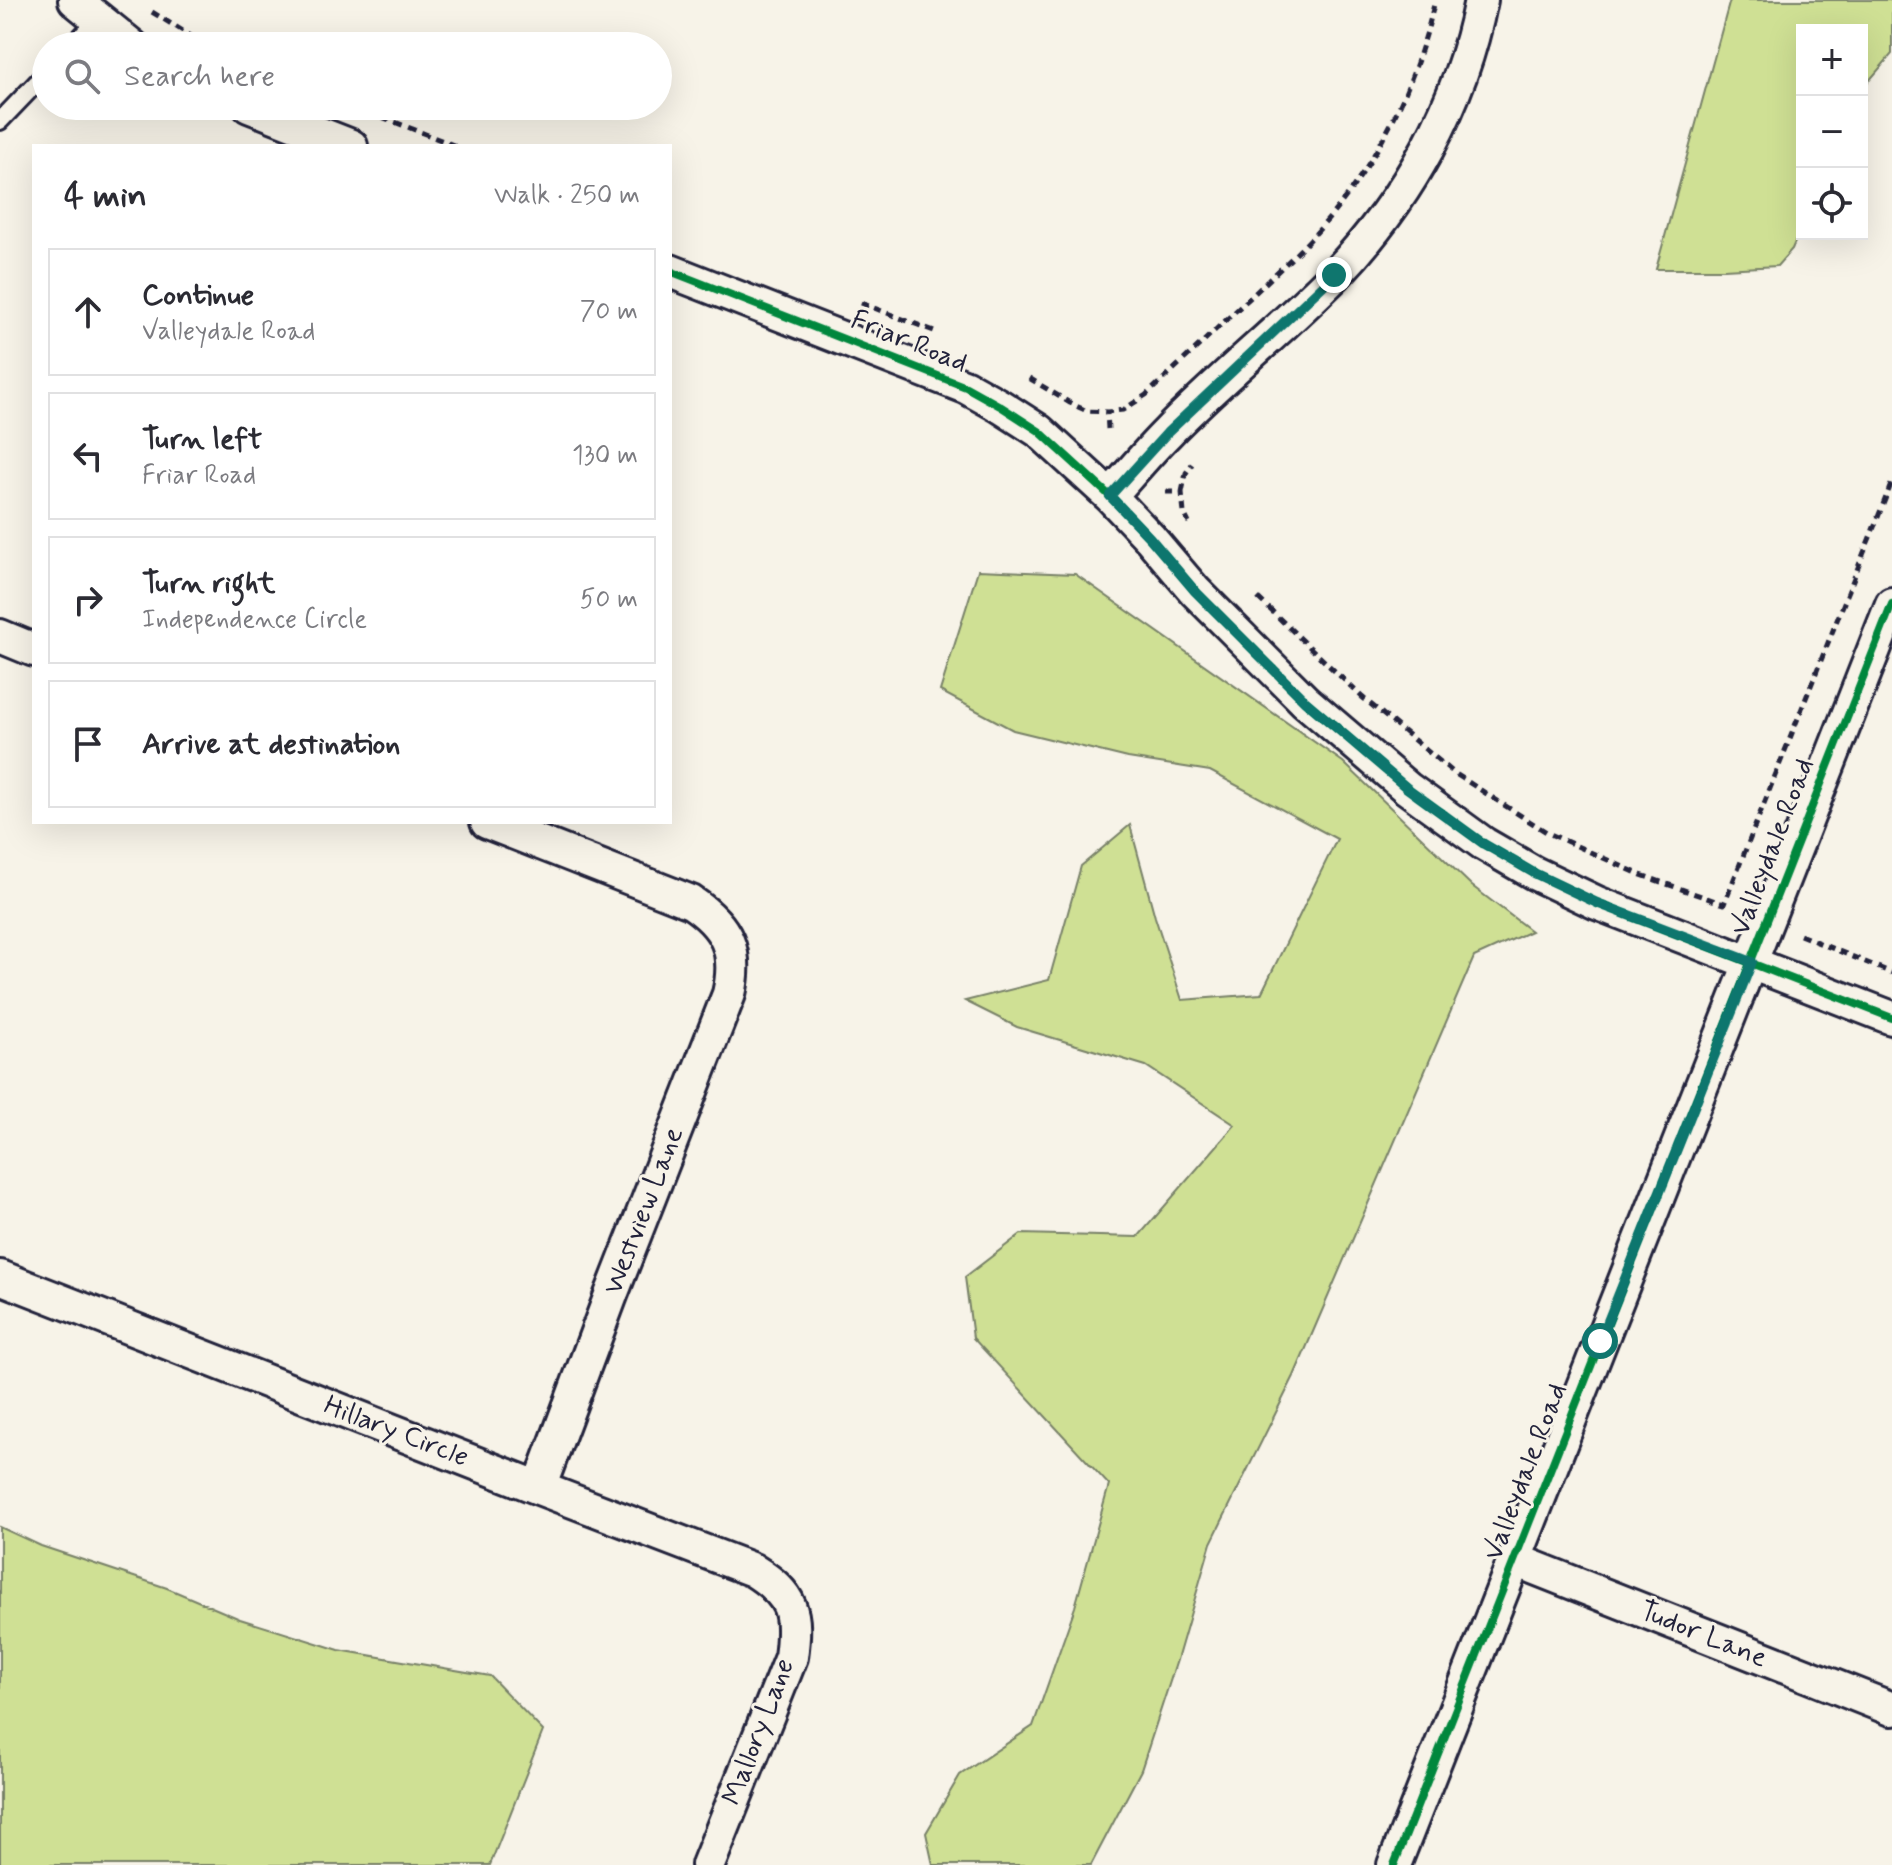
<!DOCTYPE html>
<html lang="en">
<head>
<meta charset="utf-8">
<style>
	:root { --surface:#fff; --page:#f2f2f3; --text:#2b2b33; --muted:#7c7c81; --line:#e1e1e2 }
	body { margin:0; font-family:Mynerve,sans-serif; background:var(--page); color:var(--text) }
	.controls { position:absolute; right:24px; top:24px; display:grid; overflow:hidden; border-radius:0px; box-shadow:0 8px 32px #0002 }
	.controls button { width:72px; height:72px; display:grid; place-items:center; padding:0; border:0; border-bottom:2px solid var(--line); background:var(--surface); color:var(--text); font:40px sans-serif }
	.stop { position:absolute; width:24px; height:24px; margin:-18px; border:6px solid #0f766e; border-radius:50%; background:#fff }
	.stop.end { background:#0f766e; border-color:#fff; box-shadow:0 2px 8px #0008 }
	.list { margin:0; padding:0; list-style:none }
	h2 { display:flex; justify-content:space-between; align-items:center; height:104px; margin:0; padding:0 32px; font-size:34px }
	h2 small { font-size:26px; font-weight:400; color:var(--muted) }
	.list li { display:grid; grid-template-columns:52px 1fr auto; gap:24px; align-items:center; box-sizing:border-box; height:128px; margin:0 16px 16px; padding:0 16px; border:2px solid var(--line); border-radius:0px }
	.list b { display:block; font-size:30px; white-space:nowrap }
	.list p { margin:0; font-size:26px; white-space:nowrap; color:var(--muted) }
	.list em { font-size:26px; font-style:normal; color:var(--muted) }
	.icon { flex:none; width:44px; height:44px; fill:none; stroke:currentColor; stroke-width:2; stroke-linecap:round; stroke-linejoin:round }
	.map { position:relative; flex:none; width:1892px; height:1865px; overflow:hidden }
	.search { position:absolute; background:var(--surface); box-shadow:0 8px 32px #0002; left:32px; top:32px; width:640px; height:88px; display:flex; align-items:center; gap:20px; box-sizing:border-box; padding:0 28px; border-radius:44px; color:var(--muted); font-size:30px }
	.panel { position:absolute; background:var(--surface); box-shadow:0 8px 32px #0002; left:32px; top:144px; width:640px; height:680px; border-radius:0px }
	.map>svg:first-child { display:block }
	.green { fill:#cfe094; stroke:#788168; stroke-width:2 }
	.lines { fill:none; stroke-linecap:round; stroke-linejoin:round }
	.lane-casing { stroke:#22223b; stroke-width:22 }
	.street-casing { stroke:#22223b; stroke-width:38 }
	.path { stroke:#22223b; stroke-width:5; stroke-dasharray:8 6; stroke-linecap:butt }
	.lane { stroke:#f7f3e8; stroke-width:16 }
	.street { stroke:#f7f3e8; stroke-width:32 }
	.cycleway-casing { stroke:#f7f3e8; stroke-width:13 }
	.cycleway { stroke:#00873e; stroke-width:8 }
	.route { stroke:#0f766e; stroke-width:10 }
	.labels { text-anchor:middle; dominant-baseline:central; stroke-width:6; stroke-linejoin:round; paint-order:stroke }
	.street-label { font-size:28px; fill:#22223b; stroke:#f7f3e8 }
</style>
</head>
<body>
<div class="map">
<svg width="1892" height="1865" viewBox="0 0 1892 1865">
	<rect width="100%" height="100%" fill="#f7f3e8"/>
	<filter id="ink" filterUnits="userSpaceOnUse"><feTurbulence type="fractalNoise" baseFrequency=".0125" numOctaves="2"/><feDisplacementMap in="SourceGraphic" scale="16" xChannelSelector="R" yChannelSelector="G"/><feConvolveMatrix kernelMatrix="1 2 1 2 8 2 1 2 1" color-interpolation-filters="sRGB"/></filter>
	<g filter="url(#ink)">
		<path class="green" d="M 1730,0 L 1891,0 L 1892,2 L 1892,54 L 1862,89 L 1862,30 L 1802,30 L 1802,226 L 1792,249 L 1777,266 L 1724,269 L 1656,269 Z
			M 978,570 L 1075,574 L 1343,762 L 1472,886 L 1531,931 L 1474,957 L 1294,1376 L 1211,1543 L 1177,1660 L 1141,1770 L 1091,1865 L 933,1865 L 926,1833 L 960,1775 L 1033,1726 L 1075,1607 L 1109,1485 L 973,1338 L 965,1277 L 1021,1234 L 1138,1237 L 1235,1125 L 1146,1066 L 1017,1027 L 965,1001 L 1049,980 L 1081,866 L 1130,825 L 1155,917 L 1182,1000 L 1261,994 L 1337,839 L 1210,771 L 1128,758 L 1013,730 L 940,691 Z
			M 0,1527 L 41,1546 L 167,1588 L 240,1619 L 339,1650 L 490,1676 L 543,1731 L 490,1865 L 0,1865 Z"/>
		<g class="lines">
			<g class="lane-casing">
				<path id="lane" d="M 72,46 L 97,20
					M 0,121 L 46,73"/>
			</g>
			<g class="street-casing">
				<path id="street" d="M 75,0 L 132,46
					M 249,106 L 351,146
					M 670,271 L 966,387 L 1000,406 L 1039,431 L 1110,496 L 1150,538 L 1195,591 L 1305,701 L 1407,788 L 1484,844 L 1534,873 L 1597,903 L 1892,1018
					M 1110,496 C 1129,475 1147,453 1167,433 C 1220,378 1281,330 1335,275 C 1408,199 1461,104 1481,0
					M 0,636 L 34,650
					M 487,822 L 691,902 C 727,926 739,951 729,994 L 611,1295 L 539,1488
					M 0,1277 L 539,1488 L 753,1570 C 793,1595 797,1612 791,1657 L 708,1865
					M 1515,1560 L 1892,1709
					M 1394,1865 L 1892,604"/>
			</g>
			<path class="path" d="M 152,12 L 194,38 L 210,46
				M 369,112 L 456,146
				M 861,303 L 934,331
				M 1029,378 L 1070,403 L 1087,411 L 1107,412
				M 1108,429 L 1107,412 L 1123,410 L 1146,395 C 1182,362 1217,328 1253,295 C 1283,266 1316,237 1341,203 C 1387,144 1419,72 1435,0
				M 1166,492 L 1182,492 L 1184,513 L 1189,523
				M 1182,492 L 1186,473 L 1192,464
				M 1258,598 L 1362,697 L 1454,773 L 1548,833 L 1641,875 L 1724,904 L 1892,482
				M 1800,935 L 1892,973"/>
			<use href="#lane" class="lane"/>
			<use href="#street" class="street"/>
			<g class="cycleway-casing">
				<path id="cycleway" d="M 670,271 L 966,387 L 1000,406 L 1039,431 L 1110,496 L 1150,538 L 1195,591 L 1305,701 L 1407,788 L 1484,844 L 1534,873 L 1597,903 L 1892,1018
					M 1394,1865 L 1892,604"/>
			</g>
			<use href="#cycleway" class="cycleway"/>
		</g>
	</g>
	<g class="lines" filter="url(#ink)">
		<path class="route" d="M 1334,275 L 1167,433 L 1110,496 L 1150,538 L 1195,591 L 1305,701 L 1407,788 L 1484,844 L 1534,873 L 1597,903 L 1752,962 L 1600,1341"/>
	</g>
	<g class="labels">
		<g class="street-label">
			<text transform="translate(909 342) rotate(22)">Friar Road</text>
			<text transform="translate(1773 847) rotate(-69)">Valleydale Road</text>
			<text transform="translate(644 1211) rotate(-69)">Westview Lane</text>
			<text transform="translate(396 1432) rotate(21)">Hillary Circle</text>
			<text transform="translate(1526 1472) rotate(-69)">Valleydale Road</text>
			<text transform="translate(1703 1635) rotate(22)">Tudor Lane</text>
			<text transform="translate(759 1732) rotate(-69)">Mallory Lane</text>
		</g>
	</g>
</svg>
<div class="controls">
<button>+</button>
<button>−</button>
<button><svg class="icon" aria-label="locate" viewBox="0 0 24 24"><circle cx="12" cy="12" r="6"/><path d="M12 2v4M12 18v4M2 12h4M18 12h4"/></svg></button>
</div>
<div class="stop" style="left:1600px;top:1341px"></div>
<div class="stop end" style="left:1334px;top:275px"></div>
<div class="search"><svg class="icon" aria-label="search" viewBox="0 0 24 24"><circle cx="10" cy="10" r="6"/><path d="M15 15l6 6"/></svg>Search here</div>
<section class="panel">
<h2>4 min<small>Walk · 250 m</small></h2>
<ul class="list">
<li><svg class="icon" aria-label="ahead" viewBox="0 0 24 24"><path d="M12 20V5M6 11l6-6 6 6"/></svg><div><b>Continue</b><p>Valleydale Road</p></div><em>70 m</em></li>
<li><svg class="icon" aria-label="left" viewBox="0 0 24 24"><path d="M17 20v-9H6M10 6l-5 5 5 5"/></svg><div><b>Turn left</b><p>Friar Road</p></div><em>130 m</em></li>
<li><svg class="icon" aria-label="right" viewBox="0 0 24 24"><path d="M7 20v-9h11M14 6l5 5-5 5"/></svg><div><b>Turn right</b><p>Independence Circle</p></div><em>50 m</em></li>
<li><svg class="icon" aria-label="arrive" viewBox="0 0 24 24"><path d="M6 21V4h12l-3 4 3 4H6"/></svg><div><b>Arrive at destination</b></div></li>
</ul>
</section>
</div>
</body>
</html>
